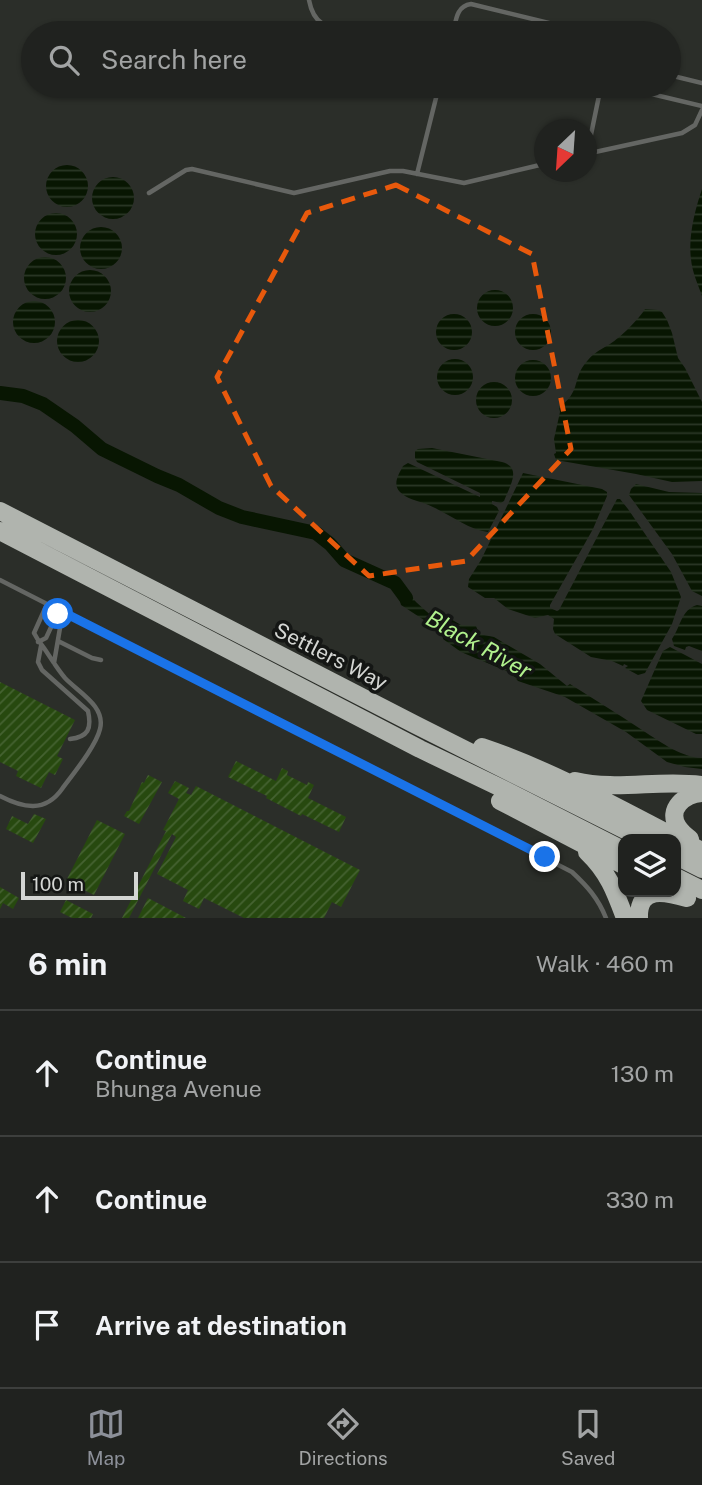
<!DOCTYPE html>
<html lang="en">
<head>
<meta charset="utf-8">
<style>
	:root { --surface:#20221f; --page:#282a28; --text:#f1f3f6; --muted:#a2a4a4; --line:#3d3f3d; --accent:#8c9099 }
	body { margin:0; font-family:"Public Sans",sans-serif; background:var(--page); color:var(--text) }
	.controls { position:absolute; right:21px; bottom:21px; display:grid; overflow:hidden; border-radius:14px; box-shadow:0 2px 5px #0004 }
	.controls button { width:63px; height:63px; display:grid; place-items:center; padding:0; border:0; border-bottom:2px solid var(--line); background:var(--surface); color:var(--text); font:35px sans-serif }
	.compass { position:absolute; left:534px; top:119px; width:63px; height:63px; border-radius:50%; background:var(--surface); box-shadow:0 2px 5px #0004; rotate:205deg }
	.scale { position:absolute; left:21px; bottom:18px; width:117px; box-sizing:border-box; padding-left:7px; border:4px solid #d4d6d3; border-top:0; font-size:19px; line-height:24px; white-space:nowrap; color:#d4d6d3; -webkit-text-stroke:5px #141614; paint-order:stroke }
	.stop { position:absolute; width:21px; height:21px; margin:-16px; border:5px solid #1a73e8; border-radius:50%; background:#fff }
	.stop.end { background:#1a73e8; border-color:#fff; box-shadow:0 2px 7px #0008 }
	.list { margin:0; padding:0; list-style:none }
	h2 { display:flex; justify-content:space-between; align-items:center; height:91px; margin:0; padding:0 28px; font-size:30px }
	h2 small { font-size:23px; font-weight:400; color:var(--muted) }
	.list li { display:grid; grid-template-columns:46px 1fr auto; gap:21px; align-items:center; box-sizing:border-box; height:126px; padding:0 28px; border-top:2px solid var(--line) }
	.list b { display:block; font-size:26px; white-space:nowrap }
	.list p { margin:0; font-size:23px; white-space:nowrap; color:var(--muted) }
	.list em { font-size:23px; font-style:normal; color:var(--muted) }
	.icon { flex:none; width:38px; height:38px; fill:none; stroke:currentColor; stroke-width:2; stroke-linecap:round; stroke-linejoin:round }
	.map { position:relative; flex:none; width:702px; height:918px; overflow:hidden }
	.search { position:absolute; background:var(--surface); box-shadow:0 2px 5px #0004; left:21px; right:21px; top:21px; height:77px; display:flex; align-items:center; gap:18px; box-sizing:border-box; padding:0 24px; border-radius:38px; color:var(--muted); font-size:26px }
	.sheet { height:469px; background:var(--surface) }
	nav { display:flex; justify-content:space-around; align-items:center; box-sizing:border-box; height:98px; border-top:2px solid var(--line); background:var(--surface); font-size:19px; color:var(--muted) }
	nav a { display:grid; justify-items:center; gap:4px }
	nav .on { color:var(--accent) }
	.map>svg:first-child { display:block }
	.water { fill:url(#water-rules) }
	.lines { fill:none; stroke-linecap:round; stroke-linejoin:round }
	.river { stroke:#081602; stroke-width:14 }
	.building { fill:url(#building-hatch) }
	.lane { stroke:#646663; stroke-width:4.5 }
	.highway { stroke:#b0b4ae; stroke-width:18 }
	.route { stroke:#1a73e8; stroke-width:9 }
	.marked { fill:none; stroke:#e8590c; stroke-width:5; stroke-dasharray:14 9; stroke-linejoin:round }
	.labels { text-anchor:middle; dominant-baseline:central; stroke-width:7; stroke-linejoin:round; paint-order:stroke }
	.street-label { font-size:21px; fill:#d4d6d3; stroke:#141614 }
	.water-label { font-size:23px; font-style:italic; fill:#b1f18d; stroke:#141614 }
</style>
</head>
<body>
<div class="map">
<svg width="702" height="918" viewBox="0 0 702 918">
	<defs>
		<pattern id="water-rules" width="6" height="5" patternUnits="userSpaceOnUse" patternTransform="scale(1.75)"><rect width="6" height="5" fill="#081602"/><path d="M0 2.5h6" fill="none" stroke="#2b3726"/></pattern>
		<pattern id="building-hatch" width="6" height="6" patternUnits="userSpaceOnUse" patternTransform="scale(1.75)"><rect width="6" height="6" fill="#27490f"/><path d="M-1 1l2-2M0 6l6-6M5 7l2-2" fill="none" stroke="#456231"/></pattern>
	</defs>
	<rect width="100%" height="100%" fill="#2b2e29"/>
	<path class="water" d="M46 186a21 21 0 1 1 42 0a21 21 0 1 1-42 0Z
		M92 198a21 21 0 1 1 42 0a21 21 0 1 1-42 0Z
		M 702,189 L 702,296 C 698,284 692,272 691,259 C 688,236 695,210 702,189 Z
		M35 234a21 21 0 1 1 42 0a21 21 0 1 1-42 0Z
		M80 248a21 21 0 1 1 42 0a21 21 0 1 1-42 0Z
		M24 278a21 21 0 1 1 42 0a21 21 0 1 1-42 0Z
		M69 291a21 21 0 1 1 42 0a21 21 0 1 1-42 0Z
		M477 308a18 18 0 1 1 36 0a18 18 0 1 1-36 0Z
		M13 322a21 21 0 1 1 42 0a21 21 0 1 1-42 0Z
		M 645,309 L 658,310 L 662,312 L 667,320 L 672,333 L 678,358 L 685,368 L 702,402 L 702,481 L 672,482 L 636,474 L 556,460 L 554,454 L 556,453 L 554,439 L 560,412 L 559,407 C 580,393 573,380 584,365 C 592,354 598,351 610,344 C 621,337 638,320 645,309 Z
		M515 332a18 18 0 1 1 36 0a18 18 0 1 1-36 0Z
		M436 332a18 18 0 1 1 36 0a18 18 0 1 1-36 0Z
		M57 341a21 21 0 1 1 42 0a21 21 0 1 1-42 0Z
		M437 377a18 18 0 1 1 36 0a18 18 0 1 1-36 0Z
		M515 378a18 18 0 1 1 36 0a18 18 0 1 1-36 0Z
		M476 400a18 18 0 1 1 36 0a18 18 0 1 1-36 0Z
		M 432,448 L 502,462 C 523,468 509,487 504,501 L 501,503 L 492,501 L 492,504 L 497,507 L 499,511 L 488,532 C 468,530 445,511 426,504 C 418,501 405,498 400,492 C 392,484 399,474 403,466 L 408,463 L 480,497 L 480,493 L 417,462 L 415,458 L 415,451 L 418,449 Z
		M 523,473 L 602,489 L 607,492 L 607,496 L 593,529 L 550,605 L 550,608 L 557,611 L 559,610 L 617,499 L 620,499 L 628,509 L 671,572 L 681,597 L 672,624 L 645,673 L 638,675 L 625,668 L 628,666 L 624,664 L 623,666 L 612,661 L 591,657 L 555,634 L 553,629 L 554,619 L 548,615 L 535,618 L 508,609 L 494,598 L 485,598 L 468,587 L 469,579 L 481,560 Z
		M 636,484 L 669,492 L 702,493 L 702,596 L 692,591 L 672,554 L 629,495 L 631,489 Z
		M 395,583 L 401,583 L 416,602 L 436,620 L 439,618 L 449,618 L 461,625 L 476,626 L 479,634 L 494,637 L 540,664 L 567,686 L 570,684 C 593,699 617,713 639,728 C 658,740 679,757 702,758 L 702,769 L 685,767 L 667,762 L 626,732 L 565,697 L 518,681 L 511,673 L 461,652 L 443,639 L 444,633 L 401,605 Z
		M 697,605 L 702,606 L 702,651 L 689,646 L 686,647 L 685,650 L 674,646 L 672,639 C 681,626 681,610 697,605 Z
		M 670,647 L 702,664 L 702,734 L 696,734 L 647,710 L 641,701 L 663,651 Z"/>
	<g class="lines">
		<path class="river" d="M 0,393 L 23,396 L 43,404 L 75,426 L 102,449 L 157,476 L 179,485 L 219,508 L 242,517 L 316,533 L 330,544 L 344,560 L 395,583 L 406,598"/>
	</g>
	<path class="building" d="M 0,682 L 75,720 L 57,756 L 63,759 L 55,775 L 49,772 L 41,788 L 16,776 L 18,771 L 0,762 Z
		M 236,761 L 276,781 L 282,768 L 288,771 L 287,775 L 307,785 L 308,782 L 314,785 L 308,798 L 346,817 L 339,832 L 302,814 L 301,816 L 266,798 L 267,796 L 228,777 Z
		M 148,775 L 162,782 L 139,824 L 124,816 L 127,811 L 129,811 L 142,782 L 144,783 Z
		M 175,781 L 189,788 L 186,793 L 191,795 L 196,786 L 360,870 L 341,907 L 332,902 L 324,918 L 244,918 L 204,898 L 199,909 L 183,901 L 188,890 L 157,874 L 176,837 L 172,834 L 129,918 L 122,918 L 166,831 L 163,830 L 179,799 L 168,793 Z
		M 34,814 L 46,819 L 33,843 L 6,829 L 12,816 L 28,824 Z
		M 97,820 L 125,834 L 94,895 L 66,881 Z
		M 0,887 L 19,898 L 13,909 L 3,903 L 0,909 Z
		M 148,898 L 186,918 L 138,918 Z
		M 66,900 L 93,914 L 91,918 L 72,918 L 60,912 Z"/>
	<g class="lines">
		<path class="lane" d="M 309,0 C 314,28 331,28 355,33
			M 368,33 L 382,31 L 394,33
			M 453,33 C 456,21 456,6 471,4 L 590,33
			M 669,75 L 702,83
			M 618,86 L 702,106
			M 586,154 L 682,133 L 695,125 L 702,110
			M 587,154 L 601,86
			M 417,174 L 439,86
			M 149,193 L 186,170 L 192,169 L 294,193 L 390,171 L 403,171 L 464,183 L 544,164
			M 0,580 L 572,872 C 587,886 598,898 606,918
			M 58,641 L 92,658 L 101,660
			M 38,642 L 46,638 L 59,610
			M 41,646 L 38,662 L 42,670 L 88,711 C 92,729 88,737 70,739
			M 54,663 L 60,628 L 67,613
			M 0,796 C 23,808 45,813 62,789 C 73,774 96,746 100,729 C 106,706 78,692 65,678 C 58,670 52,660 46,651 C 42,645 38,641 34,633 L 47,604"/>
		<path class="highway" d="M 0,511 L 416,725 L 643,839
			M 0,531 L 420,749 L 501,788 L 623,850
			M 482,747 C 559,773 630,815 702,851
			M 575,781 C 617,791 660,779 702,785
			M 500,801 L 623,865
			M 690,839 C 686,836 681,832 678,827 C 666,809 685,794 702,793
			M 587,852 C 608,872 615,891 625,918
			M 676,856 L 702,869
			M 676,877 L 702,890
			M 639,918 C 638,885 666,892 687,898"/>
	</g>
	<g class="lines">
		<path class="route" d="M 58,614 L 59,610 L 545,857"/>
	</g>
	<path class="marked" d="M 396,185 L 532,254 L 571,449 L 466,561 L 369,576 L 271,486 L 217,377 L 307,213 Z"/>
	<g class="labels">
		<g class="street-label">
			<text transform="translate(331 656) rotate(27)">Settlers Way</text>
		</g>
		<g class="water-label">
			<text transform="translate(479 644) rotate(29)">Black River</text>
		</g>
	</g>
</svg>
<div class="controls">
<button><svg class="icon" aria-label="layers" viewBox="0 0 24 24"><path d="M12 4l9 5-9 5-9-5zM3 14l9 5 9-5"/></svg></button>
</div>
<svg class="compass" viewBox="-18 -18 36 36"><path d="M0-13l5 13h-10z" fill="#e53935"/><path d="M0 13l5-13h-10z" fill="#a2a4a4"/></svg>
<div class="scale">100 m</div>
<div class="stop" style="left:58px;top:614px"></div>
<div class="stop end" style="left:545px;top:857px"></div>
<div class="search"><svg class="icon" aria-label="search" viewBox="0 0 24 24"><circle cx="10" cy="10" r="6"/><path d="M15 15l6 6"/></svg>Search here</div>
</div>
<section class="sheet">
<h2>6 min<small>Walk · 460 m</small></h2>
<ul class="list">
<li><svg class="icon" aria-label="ahead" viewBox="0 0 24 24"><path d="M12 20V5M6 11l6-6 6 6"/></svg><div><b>Continue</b><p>Bhunga Avenue</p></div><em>130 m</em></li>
<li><svg class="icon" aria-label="ahead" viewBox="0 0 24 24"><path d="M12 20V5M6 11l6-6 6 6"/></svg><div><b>Continue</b></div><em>330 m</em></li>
<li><svg class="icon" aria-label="arrive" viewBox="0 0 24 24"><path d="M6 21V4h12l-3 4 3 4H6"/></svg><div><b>Arrive at destination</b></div></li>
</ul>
</section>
<nav>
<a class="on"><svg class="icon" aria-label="map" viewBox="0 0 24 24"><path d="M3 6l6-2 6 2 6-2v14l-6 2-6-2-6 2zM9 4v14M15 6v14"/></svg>Map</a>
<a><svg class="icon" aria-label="directions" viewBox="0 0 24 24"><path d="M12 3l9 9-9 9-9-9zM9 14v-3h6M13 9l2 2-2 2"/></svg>Directions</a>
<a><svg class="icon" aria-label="saved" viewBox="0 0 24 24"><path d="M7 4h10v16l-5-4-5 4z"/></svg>Saved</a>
</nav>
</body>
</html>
